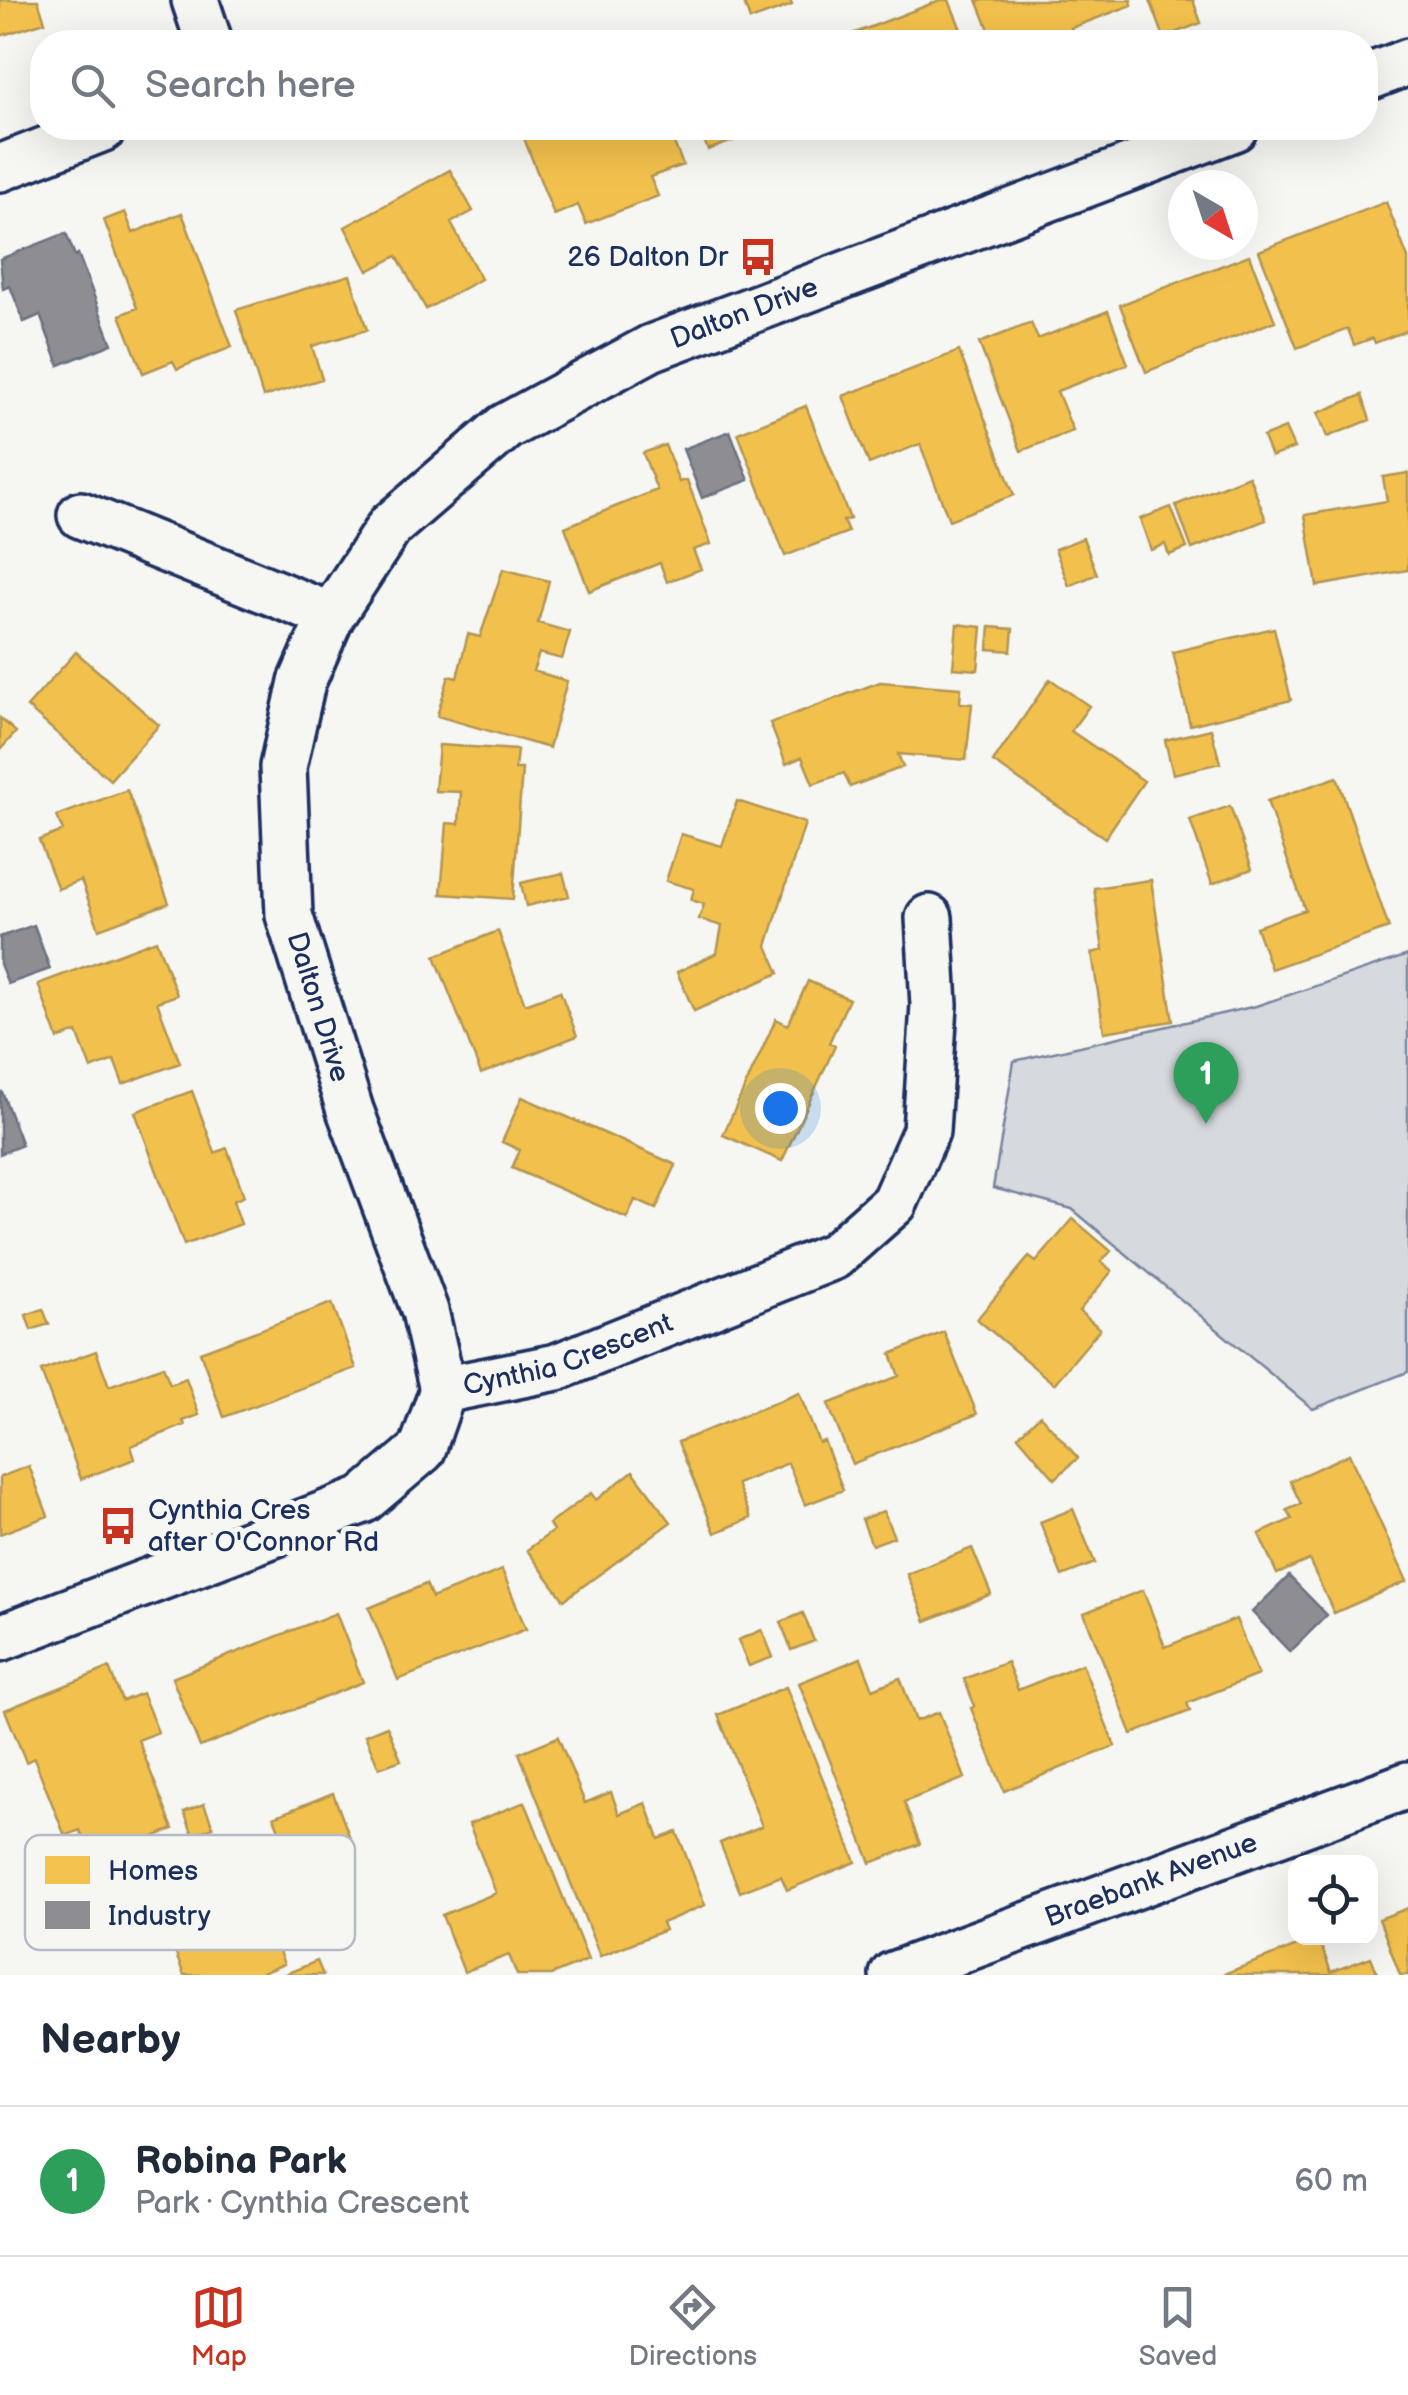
<!DOCTYPE html>
<html lang="en">
<head>
<meta charset="utf-8">
<style>
	:root { --surface:#fff; --page:#f6f6f7; --text:#1f2937; --muted:#747a83; --line:#e0e1e3; --accent:#c8321e }
	body { margin:0; font-family:"Balsamiq Sans",sans-serif; background:var(--page); color:var(--text) }
	.controls { position:absolute; right:30px; bottom:30px; display:grid; overflow:hidden; border-radius:20px; box-shadow:0 10px 40px #0002 }
	.controls button { width:90px; height:90px; display:grid; place-items:center; padding:0; border:0; border-bottom:2px solid var(--line); background:var(--surface); color:var(--text); font:50px sans-serif }
	.compass { position:absolute; left:1168px; top:170px; width:90px; height:90px; border-radius:50%; background:var(--surface); box-shadow:0 10px 40px #0002; rotate:141deg }
	.you { position:absolute; left:780px; top:1108px; width:35px; height:35px; margin:-25px; border:8px solid #fff; border-radius:50%; background:#1a73e8; box-shadow:0 0 0 15px #1a73e833 }
	.badge { display:grid; place-items:center; width:65px; height:65px; border-radius:50%; background:var(--accent); color:#fff; font-size:32px; font-weight:700 }
	.pin { position:absolute; translate:-50% -82px; filter:drop-shadow(0 2px 5px #0008) }
	.pin::after { content:''; position:absolute; top:52px; width:35px; height:30px; background:inherit; clip-path:polygon(0 0,100% 0,50% 100%) }
	.list { margin:0; padding:0; list-style:none }
	h2 { display:flex; justify-content:space-between; align-items:center; height:130px; margin:0; padding:0 40px; font-size:42px }
	h2 small { font-size:32px; font-weight:400; color:var(--muted) }
	.list li { display:grid; grid-template-columns:65px 1fr auto; gap:30px; align-items:center; box-sizing:border-box; height:150px; padding:0 40px; border-top:2px solid var(--line) }
	.list b { display:block; font-size:38px; white-space:nowrap }
	.list p { margin:0; font-size:32px; white-space:nowrap; color:var(--muted) }
	.list em { font-size:32px; font-style:normal; color:var(--muted) }
	.icon { flex:none; width:55px; height:55px; fill:none; stroke:currentColor; stroke-width:2; stroke-linecap:round; stroke-linejoin:round }
	.map { position:relative; flex:none; width:1408px; height:1975px; overflow:hidden }
	.search { position:absolute; background:var(--surface); box-shadow:0 10px 40px #0002; left:30px; right:30px; top:30px; height:110px; display:flex; align-items:center; gap:25px; box-sizing:border-box; padding:0 35px; border-radius:40px; color:var(--muted); font-size:38px }
	.sheet { height:280px; background:var(--surface) }
	nav { display:flex; justify-content:space-around; align-items:center; box-sizing:border-box; height:140px; border-top:2px solid var(--line); background:var(--surface); font-size:28px; color:var(--muted) }
	nav a { display:grid; justify-items:center; gap:5px }
	nav .on { color:var(--accent) }
	.map>svg:first-child { display:block }
	.green { fill:#d6d9dd; stroke:#78849e; stroke-width:2.5 }
	.homes { fill:#f2c14e; stroke:#b29553; stroke-width:2.5 }
	.industry { fill:#8d8d92; stroke:#6b7182; stroke-width:2.5 }
	.lines { fill:none; stroke-linecap:round; stroke-linejoin:round }
	.minor-casing { stroke:#1b2f5e; stroke-width:52 }
	.minor { stroke:#f6f6f2; stroke-width:45 }
	.labels { text-anchor:middle; dominant-baseline:central; stroke-width:10; stroke-linejoin:round; paint-order:stroke }
	.poi-label { font-size:28px; fill:#1b2f5e; stroke:#f6f6f2; text-anchor:end }
	.street-label { font-size:28px; fill:#1b2f5e; stroke:#f6f6f2 }
	.key { fill:#f6f6f2; stroke:#b4bac6; stroke-width:2.5 }
	.key-label { font-size:28px; fill:#1b2f5e }
</style>
</head>
<body>
<div class="map">
<svg width="1408" height="1975" viewBox="0 0 1408 1975">
	<rect width="100%" height="100%" fill="#f6f6f2"/>
	<filter id="ink" filterUnits="userSpaceOnUse"><feTurbulence type="fractalNoise" baseFrequency=".01" numOctaves="2"/><feDisplacementMap in="SourceGraphic" scale="20" xChannelSelector="R" yChannelSelector="G"/><feConvolveMatrix kernelMatrix="1 2 1 2 8 2 1 2 1" color-interpolation-filters="sRGB"/></filter>
	<g filter="url(#ink)">
		<path class="green" d="M 1408,955 L 1408,1372 L 1313,1409 L 1072,1209 L 993,1188 L 1014,1061 L 1256,1006 Z"/>
		<path class="homes" d="M 0,0 L 38,0 L 45,22 L 0,36 Z
			M 743,0 L 790,0 L 792,5 L 750,20 Z
			M 941,0 L 949,0 L 966,42 L 837,40 Z
			M 977,0 L 1131,0 L 1132,5 L 1071,28 L 1077,42 L 994,42 Z
			M 1150,0 L 1193,0 L 1201,23 L 1164,37 Z
			M 536,128 L 668,128 L 683,165 L 650,177 L 658,196 L 586,224 L 578,205 L 554,215 L 522,133 Z
			M 699,128 L 765,128 L 766,129 L 708,150 Z
			M 450,170 L 473,211 L 451,223 L 481,279 L 426,309 L 397,256 L 368,271 L 345,227 Z
			M 1386,202 L 1408,258 L 1408,330 L 1375,343 L 1373,338 L 1354,345 L 1348,329 L 1297,348 L 1259,251 Z
			M 125,212 L 133,233 L 182,213 L 232,347 L 177,369 L 173,361 L 143,373 L 120,315 L 137,308 L 104,220 Z
			M 1249,255 L 1275,321 L 1146,372 L 1120,305 Z
			M 350,275 L 367,330 L 312,346 L 322,379 L 263,397 L 236,310 Z
			M 1108,311 L 1128,364 L 1057,391 L 1073,431 L 1021,451 L 979,343 L 1031,323 L 1038,339 Z
			M 959,351 L 1014,495 L 949,520 L 920,444 L 869,464 L 843,396 Z
			M 1362,395 L 1370,420 L 1327,437 L 1318,413 Z
			M 806,406 L 850,519 L 843,521 L 848,532 L 785,556 L 738,433 Z
			M 1285,428 L 1294,448 L 1271,457 L 1263,437 Z
			M 665,445 L 679,482 L 687,480 L 711,544 L 693,550 L 701,569 L 667,582 L 660,563 L 589,591 L 565,527 L 657,490 L 643,453 Z
			M 1408,473 L 1408,570 L 1317,586 L 1305,515 L 1387,501 L 1383,477 Z
			M 1249,476 L 1266,520 L 1192,549 L 1176,505 Z
			M 1171,507 L 1187,548 L 1169,555 L 1165,544 L 1151,550 L 1140,519 Z
			M 1083,538 L 1097,574 L 1069,586 L 1055,549 Z
			M 503,569 L 549,581 L 538,623 L 570,632 L 562,659 L 539,653 L 533,671 L 567,681 L 549,748 L 437,716 L 449,676 L 457,678 L 468,634 L 480,637 Z
			M 957,624 L 982,627 L 978,670 L 953,668 Z
			M 990,627 L 1013,629 L 1011,651 L 988,649 Z
			M 1274,628 L 1291,700 L 1190,725 L 1173,652 Z
			M 76,652 L 159,725 L 110,780 L 27,707 Z
			M 1050,679 L 1089,706 L 1071,731 L 1144,781 L 1105,838 L 993,762 Z
			M 880,682 L 961,688 L 960,703 L 972,704 L 966,760 L 898,754 L 903,767 L 850,787 L 844,773 L 813,784 L 802,757 L 786,764 L 770,723 Z
			M 0,718 L 16,732 L 0,750 Z
			M 1211,729 L 1220,763 L 1173,774 L 1165,740 Z
			M 439,745 L 517,750 L 515,769 L 522,769 L 513,899 L 441,894 L 447,823 L 459,824 L 461,792 L 435,791 Z
			M 1337,777 L 1389,928 L 1271,969 L 1256,927 L 1305,910 L 1267,801 Z
			M 127,790 L 169,903 L 99,929 L 81,880 L 58,889 L 39,840 L 63,831 L 57,816 Z
			M 737,801 L 805,823 L 767,946 L 779,973 L 694,1011 L 677,972 L 717,953 L 722,926 L 699,919 L 704,904 L 691,900 L 694,889 L 666,881 L 681,834 L 722,846 Z
			M 1230,806 L 1252,869 L 1212,884 L 1190,820 Z
			M 563,873 L 569,896 L 526,906 L 521,883 Z
			M 1151,880 L 1173,1021 L 1104,1032 L 1092,953 L 1103,950 L 1094,888 Z
			M 498,931 L 525,1004 L 560,991 L 577,1036 L 481,1074 L 435,956 Z
			M 156,940 L 177,995 L 157,1002 L 180,1063 L 123,1084 L 114,1060 L 91,1069 L 77,1032 L 58,1039 L 38,984 Z
			M 808,981 L 849,999 L 829,1043 L 835,1046 L 782,1161 L 723,1135 L 776,1019 L 788,1025 Z
			M 192,1091 L 215,1153 L 227,1148 L 244,1196 L 233,1201 L 241,1224 L 184,1245 L 135,1112 Z
			M 522,1097 L 676,1165 L 656,1209 L 635,1200 L 627,1218 L 512,1168 L 520,1150 L 502,1142 Z
			M 1073,1219 L 1111,1251 L 1101,1262 L 1112,1271 L 1079,1311 L 1100,1329 L 1054,1384 L 977,1319 L 1029,1257 L 1036,1262 Z
			M 332,1303 L 356,1368 L 224,1417 L 200,1352 Z
			M 43,1309 L 49,1324 L 31,1330 L 26,1315 Z
			M 944,1332 L 977,1414 L 852,1464 L 828,1404 L 899,1376 L 891,1354 Z
			M 96,1351 L 109,1386 L 163,1366 L 170,1384 L 186,1378 L 199,1415 L 183,1421 L 185,1425 L 131,1446 L 135,1459 L 81,1479 L 41,1371 Z
			M 799,1393 L 819,1443 L 824,1441 L 843,1490 L 805,1505 L 788,1463 L 737,1484 L 751,1518 L 715,1533 L 678,1442 Z
			M 1040,1415 L 1078,1458 L 1055,1479 L 1018,1436 Z
			M 1349,1454 L 1407,1581 L 1334,1613 L 1309,1560 L 1277,1574 L 1259,1534 L 1292,1519 L 1287,1510 L 1301,1504 L 1290,1481 Z
			M 29,1466 L 48,1516 L 0,1534 L 0,1477 Z
			M 633,1471 L 671,1522 L 564,1600 L 527,1550 L 553,1531 L 549,1524 L 591,1493 L 596,1500 Z
			M 1073,1509 L 1095,1563 L 1062,1576 L 1040,1522 Z
			M 883,1511 L 894,1537 L 872,1545 L 862,1519 Z
			M 972,1548 L 991,1594 L 926,1621 L 907,1574 Z
			M 502,1570 L 526,1629 L 398,1680 L 369,1608 L 426,1584 L 432,1598 Z
			M 1143,1590 L 1165,1647 L 1236,1619 L 1258,1675 L 1187,1703 L 1190,1711 L 1132,1734 L 1084,1613 Z
			M 336,1613 L 363,1682 L 200,1747 L 172,1678 Z
			M 803,1613 L 814,1641 L 791,1650 L 781,1622 Z
			M 762,1630 L 773,1657 L 749,1666 L 738,1640 Z
			M 861,1658 L 873,1689 L 900,1678 L 916,1721 L 939,1712 L 965,1778 L 904,1802 L 920,1844 L 871,1863 L 799,1683 Z
			M 1007,1662 L 1018,1690 L 1082,1664 L 1115,1746 L 1004,1791 L 971,1708 L 975,1706 L 964,1679 Z
			M 109,1668 L 122,1701 L 142,1693 L 158,1732 L 138,1740 L 173,1829 L 93,1862 L 80,1830 L 65,1836 L 34,1758 L 26,1762 L 5,1710 Z
			M 786,1687 L 856,1862 L 787,1890 L 781,1876 L 740,1892 L 720,1843 L 762,1826 L 718,1715 Z
			M 387,1726 L 401,1760 L 379,1768 L 365,1735 Z
			M 558,1737 L 585,1803 L 611,1792 L 619,1814 L 646,1803 L 659,1839 L 677,1832 L 705,1905 L 662,1923 L 665,1930 L 600,1956 L 519,1753 Z
			M 333,1793 L 353,1846 L 295,1870 L 274,1817 Z
			M 525,1802 L 588,1960 L 551,1975 L 517,1975 L 509,1955 L 464,1972 L 442,1915 L 496,1893 L 469,1824 Z
			M 204,1804 L 213,1827 L 193,1835 L 184,1812 Z
			M 215,1845 L 233,1891 L 247,1885 L 263,1926 L 268,1924 L 284,1964 L 257,1975 L 184,1975 L 144,1873 Z
			M 1408,1908 L 1408,1975 L 1400,1975 L 1379,1919 Z
			M 1318,1938 L 1331,1972 L 1371,1957 L 1378,1975 L 1221,1975 Z
			M 317,1961 L 323,1975 L 283,1975 Z"/>
		<path class="industry" d="M 66,233 L 75,256 L 78,254 L 112,344 L 59,365 L 40,315 L 24,322 L 10,286 L 3,289 L 0,259 Z
			M 730,431 L 749,480 L 702,498 L 683,449 Z
			M 34,925 L 50,969 L 8,984 L 0,964 L 0,937 Z
			M 2,1092 L 22,1145 L 0,1154 L 0,1093 Z
			M 1289,1576 L 1327,1615 L 1290,1652 L 1252,1612 Z"/>
		<g class="lines">
			<g class="minor-casing">
				<g id="minor">
					<path d="M 195,0 L 209,42"/>
					<path d="M 1366,78 L 1408,62"/>
					<path d="M 0,168 L 103,128"/>
					<path d="M 81,515 L 331,616"/>
					<path id="s1" d="M 443,1390 L 425,1311 L 350,1110 L 289,915 L 283,767 L 302,682 L 331,616 L 390,526 L 505,427 L 651,348 L 1234,128"/>
					<path id="s2" d="M 443,1390 L 557,1367 L 834,1256 L 894,1203 L 926,1131 L 934,1005 L 929,918"/>
					<path d="M 0,1638 L 363,1500 L 422,1450 L 443,1390"/>
					<path id="s3" d="M 893,1975 L 1408,1785"/>
				</g>
			</g>
			<use href="#minor" class="minor"/>
		</g>
	</g>
	<defs>
		<g id="bus-bare" transform="scale(3)"><path d="M-5-6H5V4H4V6H2V4H-2V6H-4V4H-5ZM-3.5-4V0h7V-4ZM-3.5 1.2v1.5H-2V1.2ZM2 1.2v1.5H3.5V1.2Z" fill="#c8321e" stroke="#f6f6f2" stroke-width="2.5" paint-order="stroke"/></g>
	</defs>
	<g fill-rule="evenodd">
		<use href="#bus-bare" x="758" y="257"/>
		<use href="#bus-bare" x="118" y="1526"/>
	</g>
	<g class="labels">
		<g class="poi-label">
			<text x="728" y="257">26 Dalton Dr</text>
			<text x="148" y="1510" text-anchor="start">Cynthia Cres<tspan x="148" dy="32">after O'Connor Rd</tspan></text>
		</g>
		<g class="street-label">
			<text stroke="none"><textPath href="#s1" startOffset="1332">Dalton Drive</textPath></text>
			<text transform="translate(318 1007) rotate(73)">Dalton Drive</text>
			<text stroke="none"><textPath href="#s2" startOffset="130">Cynthia Crescent</textPath></text>
			<text stroke="none"><textPath href="#s3" startOffset="275">Braebank Avenue</textPath></text>
		</g>
	</g>
	<rect x="25" y="1835" width="330" height="115" rx="15" class="key"/>
	<rect x="45" y="1856" width="45" height="28" fill="#f2c14e"/>
	<rect x="45" y="1901" width="45" height="28" fill="#8d8d92"/>
	<g class="key-label">
		<text x="108" y="1880">Homes</text>
		<text x="108" y="1925">Industry</text>
	</g>
</svg>
<div class="controls">
<button><svg class="icon" aria-label="locate" viewBox="0 0 24 24"><circle cx="12" cy="12" r="6"/><path d="M12 2v4M12 18v4M2 12h4M18 12h4"/></svg></button>
</div>
<svg class="compass" viewBox="-18 -18 36 36"><path d="M0-13l5 13h-10z" fill="#e53935"/><path d="M0 13l5-13h-10z" fill="#747a83"/></svg>
<div class="you"></div>
<div class="pin badge" style="left:1206px;top:1124px;background:#2e9e5b">1</div>
<div class="search"><svg class="icon" aria-label="search" viewBox="0 0 24 24"><circle cx="10" cy="10" r="6"/><path d="M15 15l6 6"/></svg>Search here</div>
</div>
<section class="sheet">
<h2>Nearby<small></small></h2>
<ul class="list">
<li><span class="badge" style="background:#2e9e5b">1</span><div><b>Robina Park</b><p>Park · Cynthia Crescent</p></div><em>60 m</em></li>
</ul>
</section>
<nav>
<a class="on"><svg class="icon" aria-label="map" viewBox="0 0 24 24"><path d="M3 6l6-2 6 2 6-2v14l-6 2-6-2-6 2zM9 4v14M15 6v14"/></svg>Map</a>
<a><svg class="icon" aria-label="directions" viewBox="0 0 24 24"><path d="M12 3l9 9-9 9-9-9zM9 14v-3h6M13 9l2 2-2 2"/></svg>Directions</a>
<a><svg class="icon" aria-label="saved" viewBox="0 0 24 24"><path d="M7 4h10v16l-5-4-5 4z"/></svg>Saved</a>
</nav>
</body>
</html>
